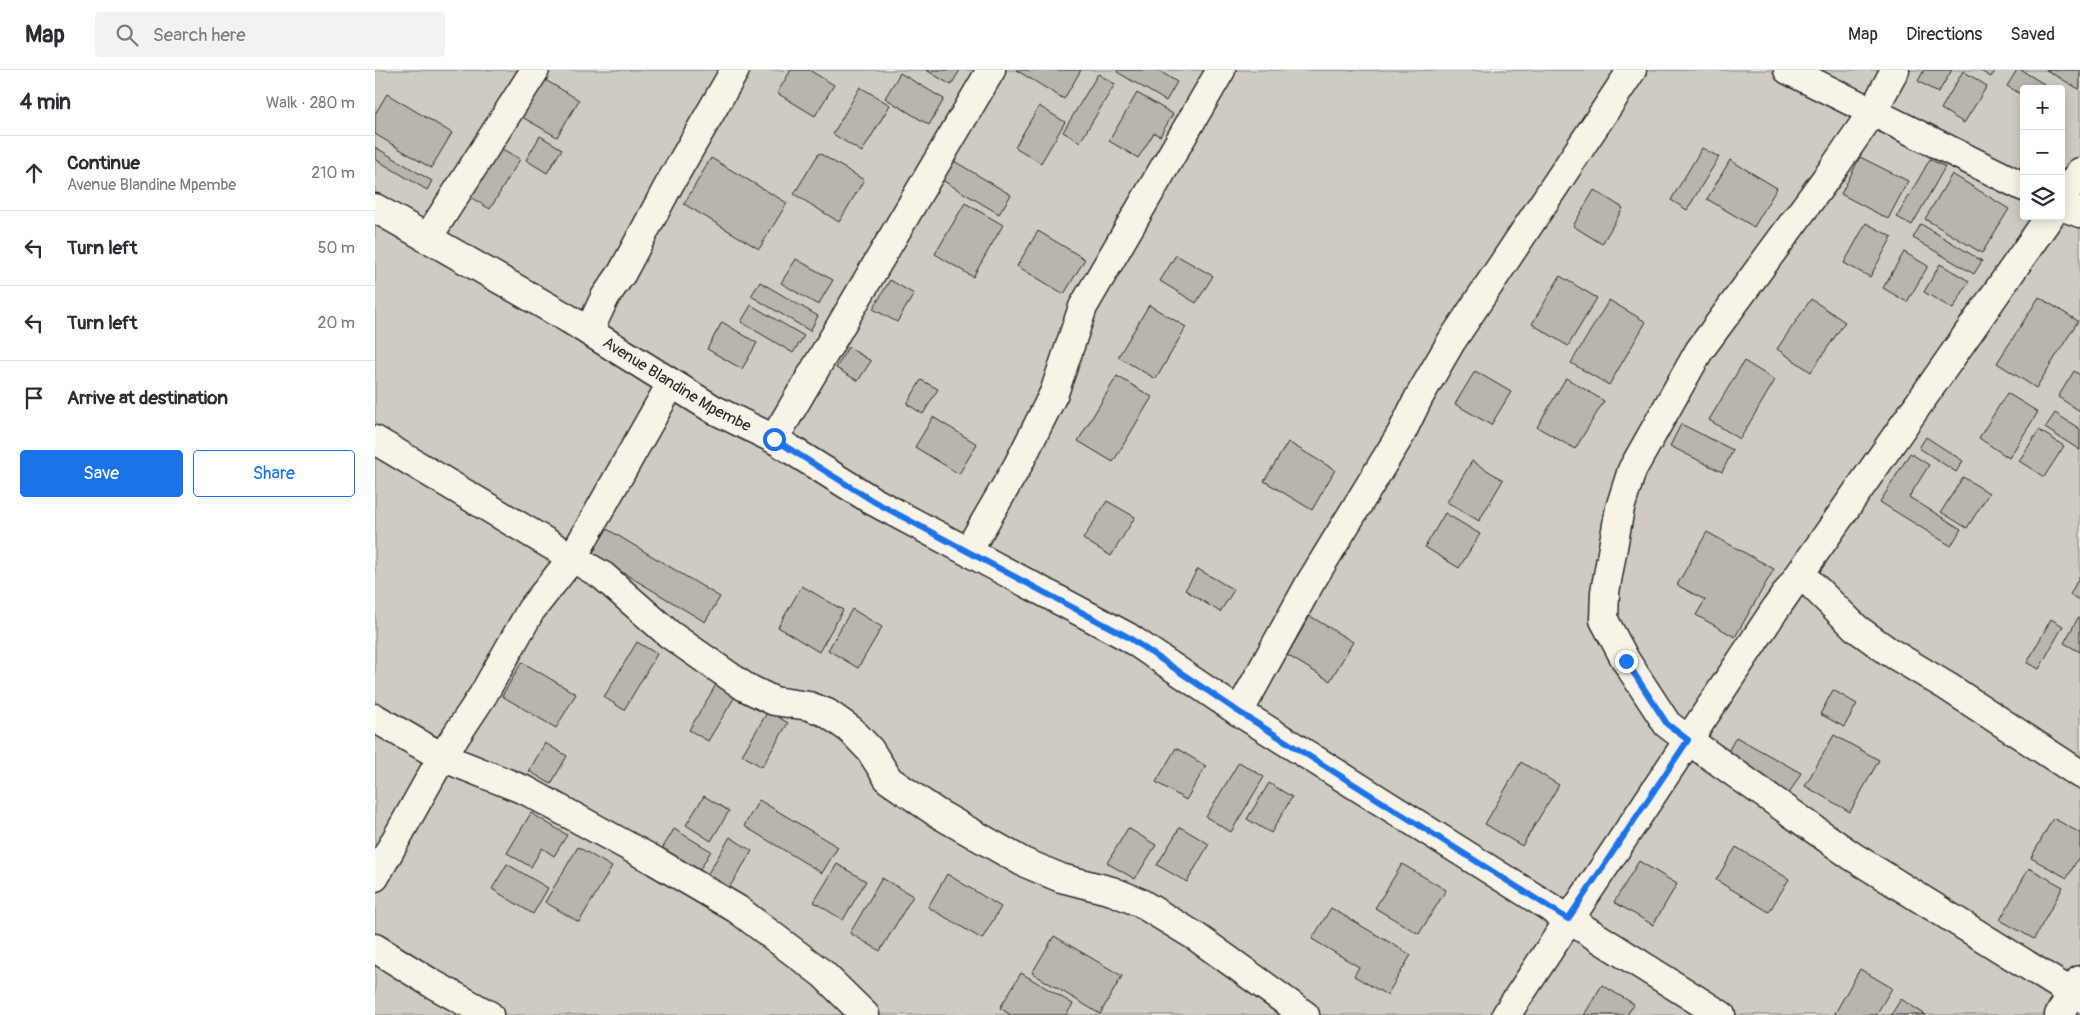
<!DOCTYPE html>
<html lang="en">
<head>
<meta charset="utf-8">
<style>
	:root { --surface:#fff; --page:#f2f2f3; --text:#2b2b33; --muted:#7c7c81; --line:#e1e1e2; --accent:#1a73e8 }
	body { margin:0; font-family:Pangolin,sans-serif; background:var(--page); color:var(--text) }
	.controls { position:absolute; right:15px; top:15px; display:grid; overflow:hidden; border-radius:5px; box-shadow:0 2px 12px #0003 }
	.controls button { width:45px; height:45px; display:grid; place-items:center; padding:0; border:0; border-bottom:1px solid var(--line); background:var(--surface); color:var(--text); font:25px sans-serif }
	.stop { position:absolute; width:15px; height:15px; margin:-11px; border:4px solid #1a73e8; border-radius:50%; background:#fff }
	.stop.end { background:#1a73e8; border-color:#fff; box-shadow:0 1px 5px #0008 }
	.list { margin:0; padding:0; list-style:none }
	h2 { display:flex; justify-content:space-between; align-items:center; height:65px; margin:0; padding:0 20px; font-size:21px }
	h2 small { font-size:16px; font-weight:400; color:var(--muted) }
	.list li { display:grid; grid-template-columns:32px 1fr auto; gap:15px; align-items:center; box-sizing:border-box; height:75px; padding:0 20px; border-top:1px solid var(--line) }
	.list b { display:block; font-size:19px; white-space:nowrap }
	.list p { margin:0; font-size:16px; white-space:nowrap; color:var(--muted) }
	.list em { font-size:16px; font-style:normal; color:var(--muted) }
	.actions { display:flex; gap:10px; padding:15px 20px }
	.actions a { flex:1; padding:11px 0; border:1px solid var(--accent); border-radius:5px; text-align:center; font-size:18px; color:var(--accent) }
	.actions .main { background:var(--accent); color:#fff }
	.icon { flex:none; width:28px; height:28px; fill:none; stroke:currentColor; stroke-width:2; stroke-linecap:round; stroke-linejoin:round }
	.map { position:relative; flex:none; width:1705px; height:945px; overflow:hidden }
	header { display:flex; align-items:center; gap:30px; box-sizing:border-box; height:70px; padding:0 25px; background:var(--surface); border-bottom:1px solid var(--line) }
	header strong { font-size:24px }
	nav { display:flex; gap:28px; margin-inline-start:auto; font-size:18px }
	.search { width:350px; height:45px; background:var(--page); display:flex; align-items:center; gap:12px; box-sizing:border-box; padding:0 18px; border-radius:5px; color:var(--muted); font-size:19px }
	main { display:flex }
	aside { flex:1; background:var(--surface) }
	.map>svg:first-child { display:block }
	.green { fill:#cfcbc2; stroke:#7d7b76; fill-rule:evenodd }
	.building { fill:#b8b5ae; stroke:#2b2b2b }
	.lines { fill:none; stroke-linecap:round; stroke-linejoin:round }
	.minor-casing { stroke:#2b2b2b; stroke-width:31 }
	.minor { stroke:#f7f3e8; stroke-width:28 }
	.route { stroke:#1a73e8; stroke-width:6 }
	.labels { text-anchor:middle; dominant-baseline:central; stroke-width:4; stroke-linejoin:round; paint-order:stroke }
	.street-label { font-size:16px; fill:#2b2b2b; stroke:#f7f3e8 }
</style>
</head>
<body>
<header>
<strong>Map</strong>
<div class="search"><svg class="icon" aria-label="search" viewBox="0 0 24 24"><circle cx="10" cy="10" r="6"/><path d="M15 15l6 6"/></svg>Search here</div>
<nav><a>Map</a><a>Directions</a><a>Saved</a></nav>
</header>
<main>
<aside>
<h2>4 min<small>Walk · 280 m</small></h2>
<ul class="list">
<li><svg class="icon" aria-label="ahead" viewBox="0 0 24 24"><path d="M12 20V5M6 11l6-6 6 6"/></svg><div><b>Continue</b><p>Avenue Blandine Mpembe</p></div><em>210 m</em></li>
<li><svg class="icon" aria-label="left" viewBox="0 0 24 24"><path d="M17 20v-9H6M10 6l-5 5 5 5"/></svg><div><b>Turn left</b></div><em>50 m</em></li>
<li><svg class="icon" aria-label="left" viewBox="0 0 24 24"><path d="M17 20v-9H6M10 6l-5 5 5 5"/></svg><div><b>Turn left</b></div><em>20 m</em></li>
<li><svg class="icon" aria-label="arrive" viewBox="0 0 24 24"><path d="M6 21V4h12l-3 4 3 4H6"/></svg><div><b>Arrive at destination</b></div></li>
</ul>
<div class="actions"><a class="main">Save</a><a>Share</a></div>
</aside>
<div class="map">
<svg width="1705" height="945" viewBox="0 0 1705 945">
	<rect width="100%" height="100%" fill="#efebe0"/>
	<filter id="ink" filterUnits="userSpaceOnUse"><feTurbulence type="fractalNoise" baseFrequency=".02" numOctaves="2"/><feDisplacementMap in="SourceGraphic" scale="10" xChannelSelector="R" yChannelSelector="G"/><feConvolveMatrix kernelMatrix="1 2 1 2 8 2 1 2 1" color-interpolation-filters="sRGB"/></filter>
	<g filter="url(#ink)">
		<path class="green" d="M 0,0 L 1705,0 L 1705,945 L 0,945 ZM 1649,19 L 1686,19 L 1686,146 L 1649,146 Z"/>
		<path class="building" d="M 416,0 L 434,0 L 459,15 L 440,46 L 402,23 Z
			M 551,0 L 585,0 L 576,15 Z
			M 641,0 L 706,0 L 689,29 Z
			M 743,0 L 783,0 L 802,12 L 791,31 L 742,2 Z
			M 1549,0 L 1577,0 L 1563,23 L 1543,11 Z
			M 1604,0 L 1621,0 L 1616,7 Z
			M 1642,0 L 1646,0 L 1669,14 L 1666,19 L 1649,19 L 1649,26 L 1632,16 Z
			M 1671,0 L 1705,0 L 1705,17 L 1704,19 Z
			M 1588,1 L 1612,16 L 1589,53 L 1566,39 Z
			M 525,3 L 569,29 L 554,55 L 510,28 Z
			M 723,4 L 740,14 L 705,72 L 688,62 Z
			M 162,5 L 204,30 L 182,67 L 140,43 Z
			M 485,17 L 515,35 L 487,82 L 458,64 Z
			M 762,23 L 798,44 L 785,66 L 779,63 L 763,88 L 734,71 Z
			M 12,24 L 77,63 L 56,98 L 0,64 L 0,44 Z
			M 664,36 L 690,52 L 666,93 L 640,77 Z
			M 165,66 L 187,79 L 172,103 L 151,90 Z
			M 120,75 L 145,89 L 115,139 L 90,124 Z
			M 0,77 L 57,111 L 52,120 L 0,89 Z
			M 1327,78 L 1344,87 L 1312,140 L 1296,130 Z
			M 444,83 L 489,110 L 464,152 L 419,124 Z
			M 1485,87 L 1533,111 L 1513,149 L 1466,124 Z
			M 336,88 L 412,133 L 384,179 L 309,134 Z
			M 1555,89 L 1570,97 L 1537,155 L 1522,147 Z
			M 1355,90 L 1402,118 L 1379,157 L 1332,129 Z
			M 579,91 L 636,125 L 624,144 L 567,110 Z
			M 1577,104 L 1634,139 L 1607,183 L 1550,149 Z
			M 1219,120 L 1248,138 L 1227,174 L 1198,156 Z
			M 590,133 L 628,155 L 598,207 L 560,184 Z
			M 1491,153 L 1517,167 L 1495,207 L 1469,193 Z
			M 1546,154 L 1607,191 L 1599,204 L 1538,168 Z
			M 663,161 L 710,189 L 689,224 L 642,196 Z
			M 1529,182 L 1553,196 L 1532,232 L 1508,218 Z
			M 801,185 L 838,206 L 821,233 L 785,211 Z
			M 421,189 L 458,210 L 443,235 L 406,213 Z
			M 1565,194 L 1594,211 L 1578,239 L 1549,222 Z
			M 1185,206 L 1222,228 L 1193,276 L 1157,254 Z
			M 515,210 L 539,224 L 522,252 L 498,239 Z
			M 385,212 L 443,246 L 435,261 L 376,226 Z
			M 1664,227 L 1703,251 L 1661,318 L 1622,293 Z
			M 1436,229 L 1470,252 L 1436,302 L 1402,279 Z
			M 1234,230 L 1271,252 L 1234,315 L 1196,293 Z
			M 376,235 L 429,266 L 418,283 L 366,252 Z
			M 774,235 L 811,257 L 781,309 L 743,287 Z
			M 347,252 L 382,273 L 367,299 L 332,279 Z
			M 473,277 L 496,291 L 483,311 L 461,298 Z
			M 1369,291 L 1400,310 L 1365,369 L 1334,350 Z
			M 1100,301 L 1136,322 L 1116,355 L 1080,334 Z
			M 1699,301 L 1705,305 L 1705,341 L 1683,327 Z
			M 742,306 L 777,327 L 738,392 L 703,371 Z
			M 1191,308 L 1229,331 L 1200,379 L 1162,357 Z
			M 546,310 L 563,319 L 548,344 L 532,334 Z
			M 1632,323 L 1663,342 L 1634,388 L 1604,368 Z
			M 1680,343 L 1705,359 L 1705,380 L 1670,358 Z
			M 558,347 L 602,374 L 584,404 L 540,377 Z
			M 1306,354 L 1358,380 L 1347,402 L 1295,376 Z
			M 1664,360 L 1689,376 L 1669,407 L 1644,391 Z
			M 1551,367 L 1588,391 L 1581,402 L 1544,378 Z
			M 913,372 L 960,400 L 937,440 L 889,411 Z
			M 1535,383 L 1554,395 L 1534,427 L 1586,459 L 1576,476 L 1505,432 Z
			M 1097,391 L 1128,410 L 1104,451 L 1072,432 Z
			M 1588,407 L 1614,423 L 1592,458 L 1566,442 Z
			M 732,431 L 760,447 L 736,486 L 708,469 Z
			M 1070,443 L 1105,464 L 1084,498 L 1050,477 Z
			M 232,459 L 345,527 L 330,552 L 217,484 Z
			M 1332,462 L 1399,499 L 1360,567 L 1321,545 L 1330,530 L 1302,515 Z
			M 823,499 L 859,520 L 845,542 L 810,520 Z
			M 1705,505 L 1705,530 L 1695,525 Z
			M 427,516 L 468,540 L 444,582 L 403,557 Z
			M 477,539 L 507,557 L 483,598 L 453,580 Z
			M 935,546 L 978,572 L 955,611 L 912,585 Z
			M 1703,548 L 1705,549 L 1705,582 L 1689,573 Z
			M 1676,549 L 1688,556 L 1664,599 L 1652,593 Z
			M 262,572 L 282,584 L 249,640 L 229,627 Z
			M 147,592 L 201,624 L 181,658 L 127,626 Z
			M 345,608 L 364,620 L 333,671 L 314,660 Z
			M 1458,620 L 1482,634 L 1469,657 L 1445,644 Z
			M 393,641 L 413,653 L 387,697 L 367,685 Z
			M 1459,665 L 1504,690 L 1475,742 L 1430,716 Z
			M 1361,667 L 1426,703 L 1414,724 L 1350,687 Z
			M 170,673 L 192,686 L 176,714 L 154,701 Z
			M 801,678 L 831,696 L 811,730 L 781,712 Z
			M 864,692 L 889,707 L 856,762 L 831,747 Z
			M 1146,692 L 1184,715 L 1147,776 L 1110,754 Z
			M 894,713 L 917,727 L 896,763 L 872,749 Z
			M 329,726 L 354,741 L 336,771 L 311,755 Z
			M 384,730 L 463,777 L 447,803 L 369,756 Z
			M 156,743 L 192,765 L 179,786 L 167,778 L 156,797 L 132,783 Z
			M 1678,748 L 1705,763 L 1705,785 L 1692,808 L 1656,788 Z
			M 805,757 L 834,774 L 812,812 L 782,795 Z
			M 753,758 L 781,775 L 760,809 L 732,793 Z
			M 299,759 L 336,781 L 324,801 L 287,779 Z
			M 355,767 L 377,781 L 354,818 L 332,805 Z
			M 203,777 L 237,797 L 204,852 L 170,832 Z
			M 1361,777 L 1414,809 L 1394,842 L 1341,810 Z
			M 1264,791 L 1302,814 L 1278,855 L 1239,832 Z
			M 132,794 L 173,818 L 158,844 L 117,819 Z
			M 462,794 L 491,811 L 468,850 L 439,832 Z
			M 1027,794 L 1071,820 L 1044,864 L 1000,838 Z
			M 1654,798 L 1688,817 L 1659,869 L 1625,850 Z
			M 572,804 L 626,837 L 607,869 L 553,837 Z
			M 507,808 L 538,826 L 505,881 L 475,863 Z
			M 956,838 L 1036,885 L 1012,925 L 979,906 L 984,897 L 937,869 Z
			M 679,866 L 747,906 L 725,944 L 657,903 Z
			M 1485,899 L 1517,918 L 1501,945 L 1459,945 Z
			M 646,903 L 698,934 L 691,945 L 636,945 L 625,938 Z
			M 1227,915 L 1259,934 L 1252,945 L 1209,945 Z
			M 1526,929 L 1551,945 L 1516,945 Z"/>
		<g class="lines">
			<g class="minor-casing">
				<g id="minor">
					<path d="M 1413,0 L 1649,117"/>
					<path d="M 1520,0 L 1498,41 L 1458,99 L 1324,281 L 1257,400 L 1245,438 L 1230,522 L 1229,550 L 1251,591 L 1292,654 L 1313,670 L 1477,786 L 1705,928"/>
					<path d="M 1686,129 L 1705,102"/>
					<path d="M 1686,136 L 1705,143"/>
					<path id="s1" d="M 0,138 L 194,249 L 338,339 L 399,369 L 498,431 L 753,567 L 864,642 L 1346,945"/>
					<path d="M 52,169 L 160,0"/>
					<path d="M 214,261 L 230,227 L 247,203 L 295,113 L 360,0"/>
					<path d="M 399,369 L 616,0"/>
					<path d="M 0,370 L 228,506 L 294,564 L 370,617 L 399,631 L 434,636 L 452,643 L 476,660 L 495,680 L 514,710 L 562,743 L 648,792 L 686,808 L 737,821 L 764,832 L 820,866 L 930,945"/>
					<path d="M 593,481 L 643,395 L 679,323 L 708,237 L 846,0"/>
					<path d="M 1426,504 L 1481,558 L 1513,581 L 1573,617 L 1705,704"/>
					<path d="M 864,642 L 935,513 L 1026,364 L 1044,327 L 1076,272 L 1257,0"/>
					<path d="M 0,648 L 67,687 L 152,721 L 280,791 L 362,839 L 448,904 L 490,945"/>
					<path d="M 0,807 L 67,687 L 108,625 L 156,540 L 198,487 L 296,314"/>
					<path d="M 0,878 L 56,913 L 114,945"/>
					<path d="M 1131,945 L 1401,538 L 1675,146"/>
					<path d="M 1684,945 L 1705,910"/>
				</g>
			</g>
			<use href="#minor" class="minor"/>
		</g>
	</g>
	<g class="lines" filter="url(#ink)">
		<path class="route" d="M 399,369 L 498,431 L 753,567 L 864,642 L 1193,849 L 1313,670 L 1292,654 L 1251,591"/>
	</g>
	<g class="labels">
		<g class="street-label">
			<text stroke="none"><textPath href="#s1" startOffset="350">Avenue Blandine Mpembe</textPath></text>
		</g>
	</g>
</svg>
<div class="controls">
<button>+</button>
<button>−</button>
<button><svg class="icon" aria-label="layers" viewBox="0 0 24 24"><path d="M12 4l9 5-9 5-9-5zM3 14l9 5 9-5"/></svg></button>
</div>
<div class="stop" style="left:399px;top:369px"></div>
<div class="stop end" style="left:1251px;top:591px"></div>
</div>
</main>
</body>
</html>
